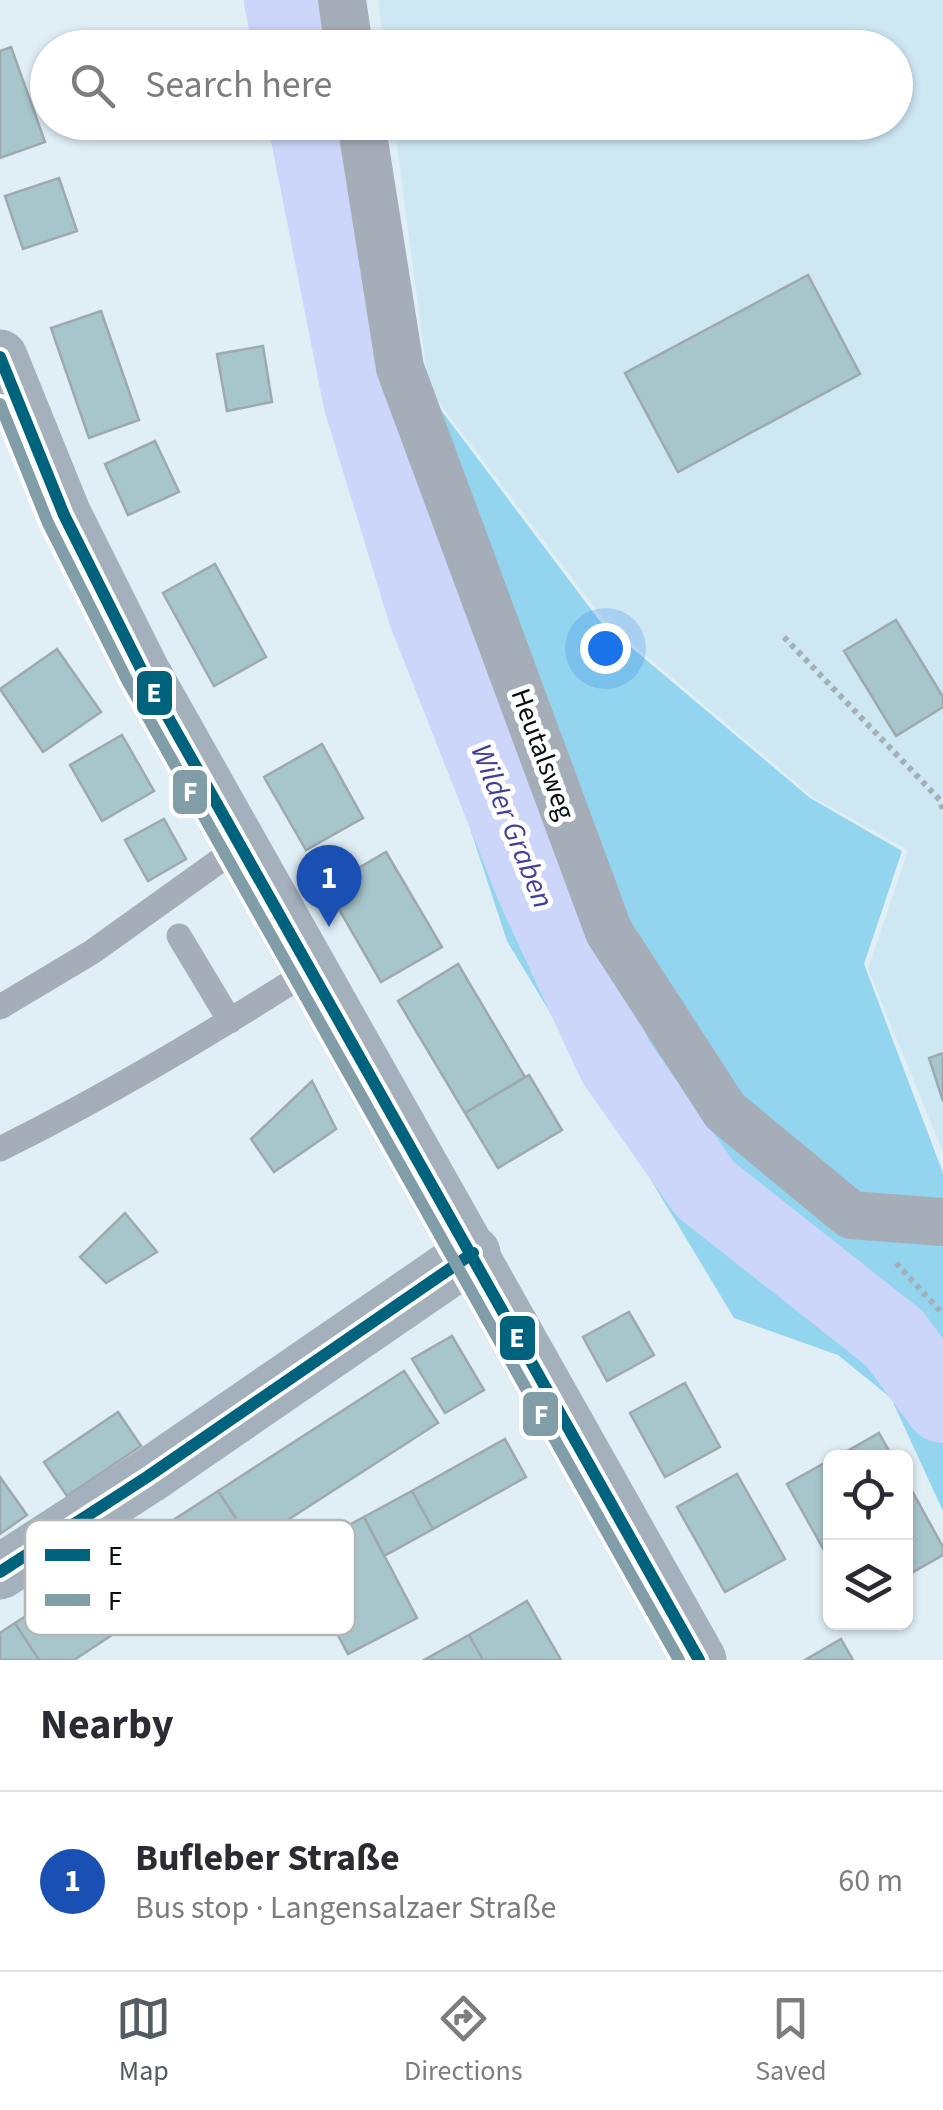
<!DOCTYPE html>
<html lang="en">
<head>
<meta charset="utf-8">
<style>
	:root { --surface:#fff; --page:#f7f7f7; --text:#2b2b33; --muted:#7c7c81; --line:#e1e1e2; --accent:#525c62 }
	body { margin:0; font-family:"Source Sans 3",sans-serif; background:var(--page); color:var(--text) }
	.controls { position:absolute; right:30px; bottom:30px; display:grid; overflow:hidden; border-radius:15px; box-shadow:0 2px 8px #0004 }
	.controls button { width:90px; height:90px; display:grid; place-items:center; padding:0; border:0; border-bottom:2px solid var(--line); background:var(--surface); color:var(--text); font:50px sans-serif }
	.you { position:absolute; left:605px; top:648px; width:35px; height:35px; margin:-25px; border:8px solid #fff; border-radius:50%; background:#1a73e8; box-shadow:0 0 0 15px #1a73e833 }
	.badge { display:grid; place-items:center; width:65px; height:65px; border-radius:50%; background:var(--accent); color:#fff; font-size:32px; font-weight:700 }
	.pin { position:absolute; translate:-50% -82px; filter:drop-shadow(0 2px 5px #0008) }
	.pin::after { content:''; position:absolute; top:52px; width:35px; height:30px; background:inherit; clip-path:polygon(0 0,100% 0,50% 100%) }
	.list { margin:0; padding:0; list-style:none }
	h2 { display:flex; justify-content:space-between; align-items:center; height:130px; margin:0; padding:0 40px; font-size:42px }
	h2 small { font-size:32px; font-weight:400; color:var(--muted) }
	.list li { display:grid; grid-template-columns:65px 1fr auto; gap:30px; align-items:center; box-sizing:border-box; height:180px; padding:0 40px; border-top:2px solid var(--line) }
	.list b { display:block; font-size:38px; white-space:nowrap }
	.list p { margin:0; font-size:32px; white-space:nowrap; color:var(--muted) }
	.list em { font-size:32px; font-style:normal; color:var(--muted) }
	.icon { flex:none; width:55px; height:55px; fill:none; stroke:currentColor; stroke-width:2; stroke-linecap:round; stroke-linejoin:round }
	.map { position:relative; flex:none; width:943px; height:1660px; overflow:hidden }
	.search { position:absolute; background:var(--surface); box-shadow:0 2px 8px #0004; left:30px; right:30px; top:30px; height:110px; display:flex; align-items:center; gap:25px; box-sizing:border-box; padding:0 35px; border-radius:55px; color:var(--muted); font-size:38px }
	.sheet { height:310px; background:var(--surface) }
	nav { display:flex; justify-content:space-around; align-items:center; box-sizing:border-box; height:140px; border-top:2px solid var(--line); background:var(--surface); font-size:28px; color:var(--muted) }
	nav a { display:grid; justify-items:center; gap:5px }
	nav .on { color:var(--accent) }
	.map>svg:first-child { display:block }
	.built { fill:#cee8f3 }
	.forest { fill:#93d4ee }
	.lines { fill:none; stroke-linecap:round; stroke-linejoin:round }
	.river { stroke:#ccd5fa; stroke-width:78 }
	.building { fill:#a7c6cc; stroke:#9da9ad; stroke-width:2.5 }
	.path { stroke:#a6afb6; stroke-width:6; stroke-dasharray:5 5; stroke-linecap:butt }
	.service { stroke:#a5aeb8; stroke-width:25 }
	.minor { stroke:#a5aeb8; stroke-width:48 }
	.primary { stroke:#a4b0bb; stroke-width:55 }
	.bus-1-casing { stroke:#fff; stroke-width:20 }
	.bus-2-casing { stroke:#fff; stroke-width:20 }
	.bus-1 { stroke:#00637d; stroke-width:12 }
	.bus-2 { stroke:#819da8; stroke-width:12 }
	.labels { text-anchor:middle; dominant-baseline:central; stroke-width:10; stroke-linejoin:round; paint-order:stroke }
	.street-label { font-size:28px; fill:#060e12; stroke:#fff }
	.water-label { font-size:30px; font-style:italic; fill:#413f99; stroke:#fff }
	.key { fill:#fff; stroke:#b4b7b8; stroke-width:2.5 }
	.key-label { font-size:28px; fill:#060e12 }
	.line-badge { stroke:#fff; stroke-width:4 }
	.badge-label { font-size:28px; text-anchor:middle; font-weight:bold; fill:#fff }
</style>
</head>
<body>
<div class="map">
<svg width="943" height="1660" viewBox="0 0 943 1660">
	<rect width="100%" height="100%" fill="#e0eef6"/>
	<path class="built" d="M 378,0 L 943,0 L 943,1152 L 868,969 L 908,850 L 814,798 L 604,620 L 429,389 L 394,123 L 896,122 L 896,48 L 384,47 Z"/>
	<path class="forest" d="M 253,0 L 318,0 L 326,47 L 264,47 Z
		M 282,123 L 338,123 L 367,312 L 599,620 L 810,798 L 902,851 L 864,964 L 943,1173 L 943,1511 L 891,1398 L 838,1355 L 734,1318 L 507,941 L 448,761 L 356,435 Z"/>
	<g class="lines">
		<path class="river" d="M 283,0 L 292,48
			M 307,122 L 362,400 L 427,613 L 537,892 L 616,1062 L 705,1189 L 894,1338 L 943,1404"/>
	</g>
	<path class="building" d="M 11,47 L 45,142 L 0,158 L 0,51 Z
		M 59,178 L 77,231 L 23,249 L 5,196 Z
		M 808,275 L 860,374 L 678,472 L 625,373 Z
		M 101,311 L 139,420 L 89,438 L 51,328 Z
		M 263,346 L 272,402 L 227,411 L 217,354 Z
		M 155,441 L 179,492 L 128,515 L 105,464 Z
		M 215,564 L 266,657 L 214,686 L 163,593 Z
		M 896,620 L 943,697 L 943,707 L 896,736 L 844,651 Z
		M 57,649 L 101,712 L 43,752 L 0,689 Z
		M 122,735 L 154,791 L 102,821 L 70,765 Z
		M 322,744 L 363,818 L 306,850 L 264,777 Z
		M 164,819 L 186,859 L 148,881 L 125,840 Z
		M 386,852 L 442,947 L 381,982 L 326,887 Z
		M 458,964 L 525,1077 L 465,1113 L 398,1001 Z
		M 943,1053 L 943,1101 L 929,1058 Z
		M 529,1075 L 562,1130 L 498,1168 L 465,1113 Z
		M 312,1081 L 336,1129 L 274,1172 L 251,1139 Z
		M 125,1213 L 157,1252 L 106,1283 L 80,1257 Z
		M 629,1312 L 654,1355 L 607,1381 L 583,1337 Z
		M 452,1336 L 484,1390 L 445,1413 L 412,1359 Z
		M 404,1371 L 438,1423 L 252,1543 L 218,1491 Z
		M 685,1383 L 720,1447 L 665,1477 L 630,1413 Z
		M 118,1412 L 141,1446 L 67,1496 L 44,1462 Z
		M 879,1433 L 893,1458 L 835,1458 Z
		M 505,1439 L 526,1477 L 433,1529 L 412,1491 Z
		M 830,1460 L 830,1561 L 787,1484 Z
		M 737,1474 L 785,1559 L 725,1592 L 677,1507 Z
		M 0,1477 L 27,1515 L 0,1534 Z
		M 906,1480 L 943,1547 L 943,1555 L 906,1576 Z
		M 218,1491 L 252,1543 L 74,1660 L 39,1660 L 15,1623 Z
		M 412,1491 L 433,1529 L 384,1556 L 364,1517 Z
		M 364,1517 L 417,1618 L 348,1654 L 295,1554 Z
		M 527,1601 L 561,1660 L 483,1660 L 469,1635 Z
		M 15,1623 L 39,1660 L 0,1660 L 0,1633 Z
		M 469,1635 L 483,1660 L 424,1660 Z
		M 841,1639 L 853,1660 L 805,1660 Z"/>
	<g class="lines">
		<path class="path" d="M 784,637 L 940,800 L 943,810
			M 896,1263 L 943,1314"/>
		<path class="service" d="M 179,936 L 230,1021
			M 0,1007 L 92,952 L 240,846
			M 0,1149 C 107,1096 208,1035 309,971"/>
		<path class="minor" d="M 342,0 L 349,48
			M 361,122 L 400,368 L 609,932 L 725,1111 L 851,1215 L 943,1222"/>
		<path class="primary" d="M 0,357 L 64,515 L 142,671 L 699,1660
			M 0,1572 L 147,1477 L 473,1253"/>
		<g class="bus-1-casing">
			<path id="bus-1" d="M 0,357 L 64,515 L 142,671 L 699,1660
				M 0,1572 L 147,1477 L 473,1253"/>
		</g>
		<g class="bus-2-casing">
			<path id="bus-2" d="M 0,404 L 48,523 L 127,680 L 679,1660"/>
		</g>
		<use href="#bus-1" class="bus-1"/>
		<use href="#bus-2" class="bus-2"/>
	</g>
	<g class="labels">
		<g class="street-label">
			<text transform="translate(543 754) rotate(70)">Heutalsweg</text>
		</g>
		<g class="water-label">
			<text transform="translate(512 826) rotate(68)">Wilder Graben</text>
		</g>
	</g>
	<rect x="25" y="1520" width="330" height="115" rx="15" class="key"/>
	<rect x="45" y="1549" width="45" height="12" fill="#00637d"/>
	<rect x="45" y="1594" width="45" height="12" fill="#819da8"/>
	<g class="key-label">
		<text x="108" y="1565">E</text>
		<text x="108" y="1610">F</text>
	</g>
	<g class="line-badge">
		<rect x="135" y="669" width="39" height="48" rx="10" fill="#00637d"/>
		<rect x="171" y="768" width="38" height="48" rx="10" fill="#819da8"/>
		<rect x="498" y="1314" width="39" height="48" rx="10" fill="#00637d"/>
		<rect x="521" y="1390" width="39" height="48" rx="10" fill="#819da8"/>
	</g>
	<g class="badge-label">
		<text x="154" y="702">E</text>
		<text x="190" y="801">F</text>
		<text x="517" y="1347">E</text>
		<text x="541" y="1424">F</text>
	</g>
</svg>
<div class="controls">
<button><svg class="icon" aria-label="locate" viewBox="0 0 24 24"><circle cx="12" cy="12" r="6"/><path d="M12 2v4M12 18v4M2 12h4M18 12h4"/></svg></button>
<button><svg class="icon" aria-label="layers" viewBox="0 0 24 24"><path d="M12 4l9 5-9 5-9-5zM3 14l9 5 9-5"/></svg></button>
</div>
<div class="you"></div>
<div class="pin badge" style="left:329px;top:927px;background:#1a4fb4">1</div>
<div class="search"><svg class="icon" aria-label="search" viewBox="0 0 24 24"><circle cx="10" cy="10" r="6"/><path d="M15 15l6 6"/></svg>Search here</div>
</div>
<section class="sheet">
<h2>Nearby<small></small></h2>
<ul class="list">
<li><span class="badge" style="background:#1a4fb4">1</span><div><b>Bufleber Straße</b><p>Bus stop · Langensalzaer Straße</p></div><em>60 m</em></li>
</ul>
</section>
<nav>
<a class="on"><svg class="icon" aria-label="map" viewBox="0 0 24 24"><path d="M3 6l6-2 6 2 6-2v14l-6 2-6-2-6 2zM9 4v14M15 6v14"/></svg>Map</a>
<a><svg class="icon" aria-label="directions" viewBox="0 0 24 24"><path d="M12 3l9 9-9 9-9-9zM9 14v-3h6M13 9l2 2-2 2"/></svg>Directions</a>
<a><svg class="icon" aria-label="saved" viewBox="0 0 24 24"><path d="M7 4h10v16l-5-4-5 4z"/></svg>Saved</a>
</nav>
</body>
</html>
